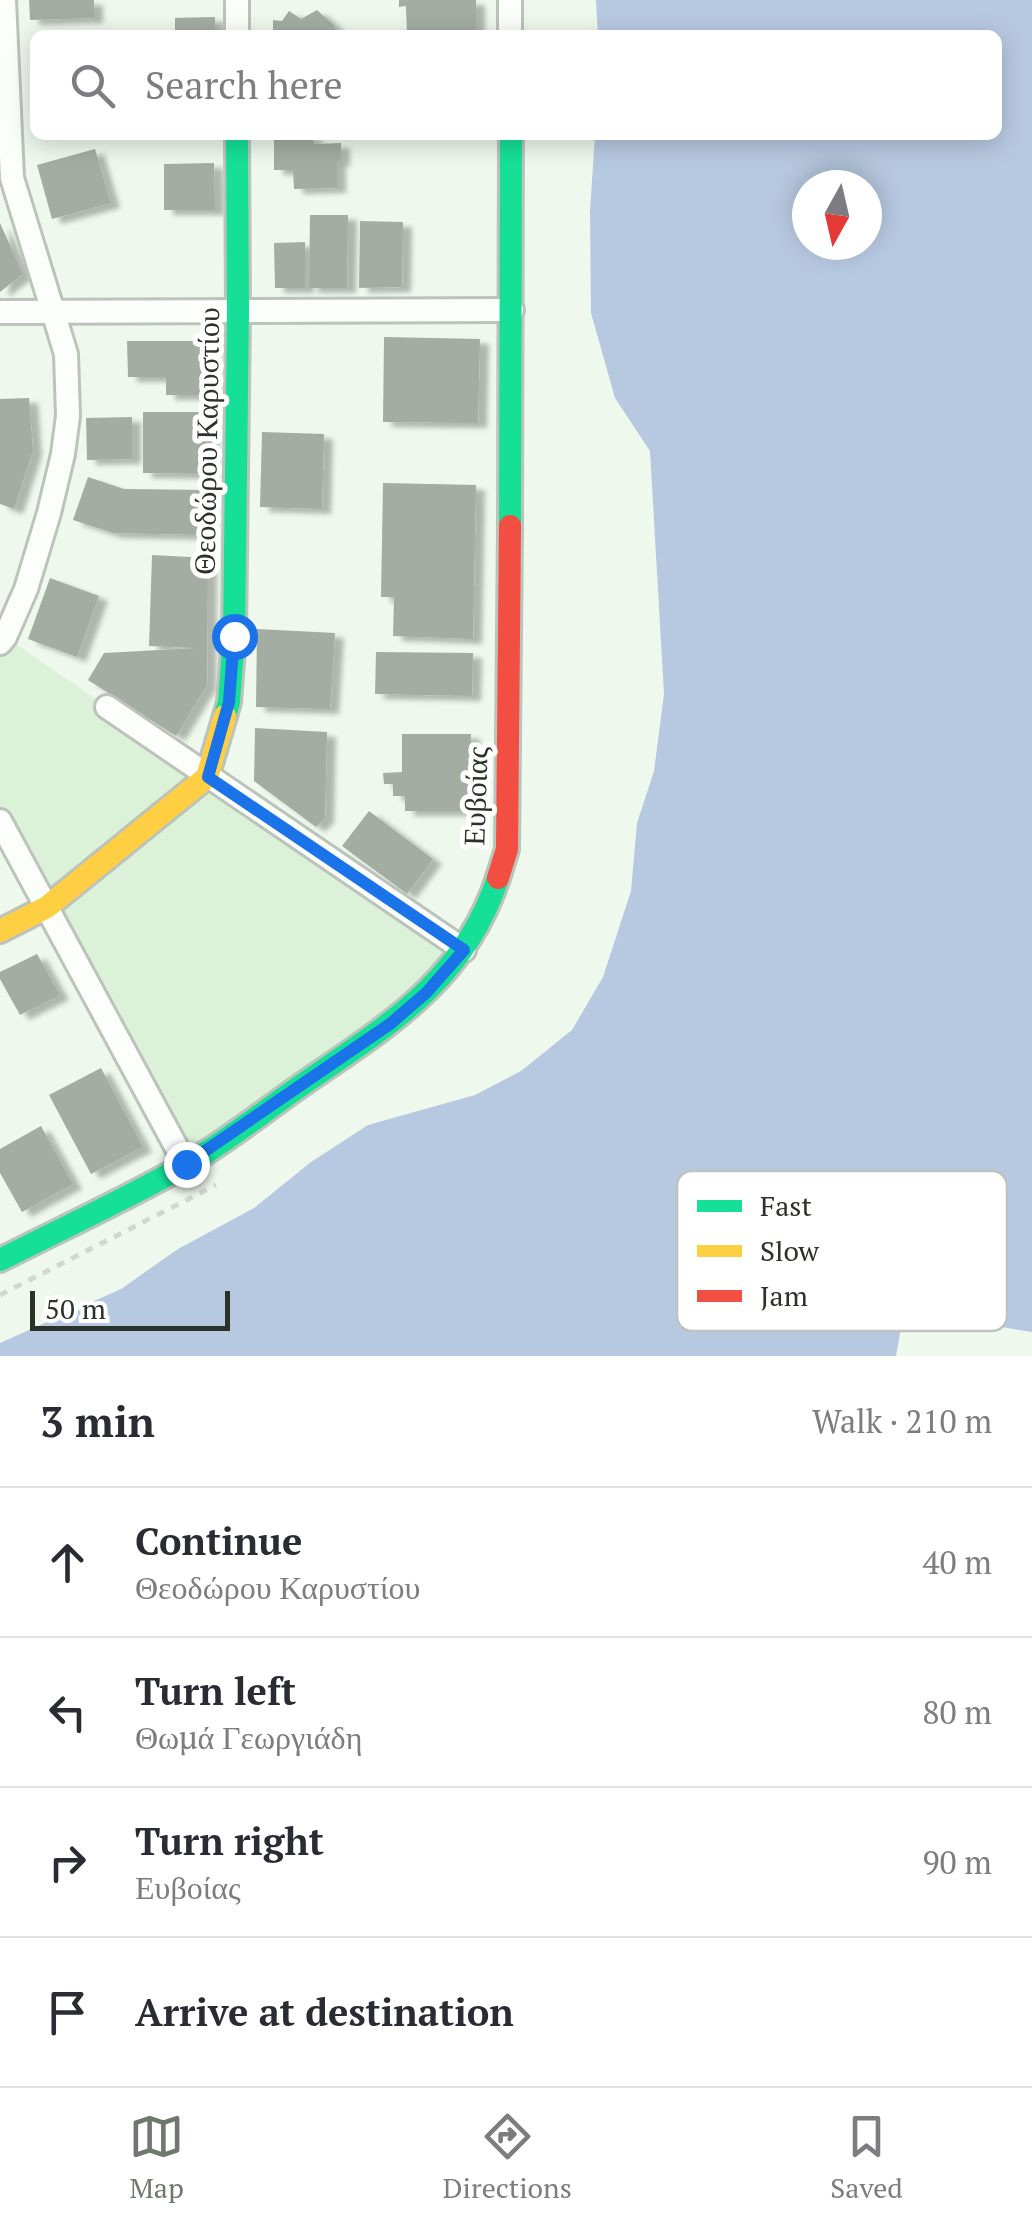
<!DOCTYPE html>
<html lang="en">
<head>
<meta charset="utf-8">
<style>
	:root { --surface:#fff; --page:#f7f7f7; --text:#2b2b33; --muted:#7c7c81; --line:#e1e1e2; --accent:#6f776e }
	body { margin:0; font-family:"PT Serif",serif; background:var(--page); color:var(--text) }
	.compass { position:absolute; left:792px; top:170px; width:90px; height:90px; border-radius:50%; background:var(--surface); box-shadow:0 5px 25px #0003; rotate:188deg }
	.scale { position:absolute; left:30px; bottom:25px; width:200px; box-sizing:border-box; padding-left:10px; border:5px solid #2b322a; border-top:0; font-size:28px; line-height:35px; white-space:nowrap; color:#2b322a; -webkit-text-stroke:8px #fff; paint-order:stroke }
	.stop { position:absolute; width:30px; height:30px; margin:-22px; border:8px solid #1a73e8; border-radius:50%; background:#fff }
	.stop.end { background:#1a73e8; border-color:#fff; box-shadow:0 2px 10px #0008 }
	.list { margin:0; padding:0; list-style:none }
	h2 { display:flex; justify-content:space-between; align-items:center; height:130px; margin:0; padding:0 40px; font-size:42px }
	h2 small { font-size:32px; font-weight:400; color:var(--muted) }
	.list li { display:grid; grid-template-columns:65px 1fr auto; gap:30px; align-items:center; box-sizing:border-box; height:150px; padding:0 40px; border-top:2px solid var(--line) }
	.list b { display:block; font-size:38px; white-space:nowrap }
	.list p { margin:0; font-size:32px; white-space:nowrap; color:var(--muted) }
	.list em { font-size:32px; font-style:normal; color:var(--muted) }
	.icon { flex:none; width:55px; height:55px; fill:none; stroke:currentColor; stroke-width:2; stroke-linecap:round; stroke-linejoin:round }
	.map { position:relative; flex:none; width:1032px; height:1356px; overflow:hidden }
	.search { position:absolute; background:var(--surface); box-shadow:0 5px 25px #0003; left:30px; right:30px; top:30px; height:110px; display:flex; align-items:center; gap:25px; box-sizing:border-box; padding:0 35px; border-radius:15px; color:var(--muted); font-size:38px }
	.sheet { height:730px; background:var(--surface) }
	nav { display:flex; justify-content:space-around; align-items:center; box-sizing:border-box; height:140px; border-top:2px solid var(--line); background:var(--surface); font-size:28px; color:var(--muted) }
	nav a { display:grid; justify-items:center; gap:5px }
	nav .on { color:var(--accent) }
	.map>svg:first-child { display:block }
	.green { fill:#dbf1d8 }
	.water { fill:#b7c9e1; fill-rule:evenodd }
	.building { fill:#a3ada2; filter:url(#shadow) }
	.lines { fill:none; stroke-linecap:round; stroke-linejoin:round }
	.street-casing { stroke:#bcc3bb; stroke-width:28 }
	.fast-casing { stroke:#bcc3bb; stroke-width:28 }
	.slow-casing { stroke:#bcc3bb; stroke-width:28 }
	.jam-casing { stroke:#bcc3bb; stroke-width:28 }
	.path { stroke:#d3d6d3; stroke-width:5; stroke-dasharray:8 8; stroke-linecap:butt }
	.street { stroke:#fcfefc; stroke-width:22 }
	.fast { stroke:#16e098; stroke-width:22 }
	.slow { stroke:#ffcf43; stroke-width:22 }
	.jam { stroke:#f24e42; stroke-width:22 }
	.route { stroke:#1a73e8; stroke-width:12 }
	.labels { text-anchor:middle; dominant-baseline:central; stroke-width:10; stroke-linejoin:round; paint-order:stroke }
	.street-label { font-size:30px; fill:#2b322a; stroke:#fff }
	.key { fill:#fff; stroke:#bfc2bf; stroke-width:2.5 }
	.key-label { font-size:28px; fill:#2b322a }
</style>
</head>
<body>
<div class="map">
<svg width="1032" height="1356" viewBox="0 0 1032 1356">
	<defs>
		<filter id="shadow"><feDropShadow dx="9" dy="5" stdDeviation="2.5" flood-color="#0004"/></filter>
	</defs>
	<rect width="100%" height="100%" fill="#eef8ed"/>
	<path class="green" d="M 5,637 L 464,950 L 186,1165 L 0,820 L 0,643 Z"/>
	<path class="water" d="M 596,0 L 1032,0 L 1032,1332 L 904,1311 L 896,1356 L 0,1356 L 0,1343 L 121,1289 L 178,1249 L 254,1208 L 311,1162 L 368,1125 L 475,1095 L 521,1071 L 572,1030 L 603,977 L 631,891 L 637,823 L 654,771 L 664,694 L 650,451 L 615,398 L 591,313 L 590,211 L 595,135 L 997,135 L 997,35 L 598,35 ZM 807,185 L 867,185 L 867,245 L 807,245 Z"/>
	<path class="building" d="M 29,0 L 94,0 L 94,18 L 30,20 Z
		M 399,0 L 476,0 L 476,35 L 407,35 L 406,6 L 399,7 Z
		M 317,10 L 334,25 L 334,35 L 273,35 L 273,20 L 282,21 L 289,11 L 301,19 Z
		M 215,17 L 215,35 L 175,35 L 175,18 Z
		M 274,135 L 313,135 L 314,144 L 341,143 L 341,161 L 337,161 L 337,188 L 294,189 L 293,170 L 274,170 Z
		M 95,149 L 111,203 L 52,219 L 37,165 Z
		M 214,163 L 215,210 L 164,210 L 164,164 Z
		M 310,215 L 348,215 L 347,288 L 309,288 Z
		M 360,221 L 403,222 L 402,287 L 359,288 Z
		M 0,223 L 23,274 L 0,292 Z
		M 305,242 L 305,288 L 275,288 L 274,243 Z
		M 384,337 L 480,339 L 478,423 L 383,422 Z
		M 127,341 L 211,341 L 211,395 L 166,395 L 166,377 L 128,377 Z
		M 29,398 L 33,451 L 14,509 L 0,504 L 0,399 Z
		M 143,412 L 210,412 L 210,474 L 143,473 Z
		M 132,417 L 132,459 L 87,460 L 86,418 Z
		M 262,432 L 324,434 L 322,509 L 260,507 Z
		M 88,477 L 124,489 L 209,490 L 208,535 L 113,533 L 73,520 Z
		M 383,483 L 476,485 L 473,639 L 393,636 L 394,597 L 381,597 Z
		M 152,555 L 208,558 L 207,685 L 176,736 L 88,680 L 104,653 L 196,648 L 149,646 Z
		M 50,578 L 99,596 L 77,657 L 28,639 Z
		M 257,629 L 335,633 L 330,709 L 256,707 Z
		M 376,652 L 473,653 L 472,696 L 375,694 Z
		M 255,728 L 327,732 L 325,818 L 316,827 L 254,781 Z
		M 402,734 L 471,734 L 469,811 L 405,811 L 405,796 L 393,796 L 393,784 L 384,784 L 383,773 L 402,772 Z
		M 369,811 L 433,859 L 407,894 L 342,846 Z
		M 37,954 L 60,995 L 20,1015 L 0,979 L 0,972 Z
		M 101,1068 L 143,1147 L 91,1174 L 49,1095 Z
		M 41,1126 L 73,1184 L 22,1212 L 0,1173 L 0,1149 Z"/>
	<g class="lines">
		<g class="street-casing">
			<path id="street" d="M 237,0 L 237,35
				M 510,0 L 510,35
				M 0,312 L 512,310
				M 0,643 L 5,637 L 26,589 L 49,513 L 63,454 L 68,416 L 66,354 L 12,178 L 4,0
				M 107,707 L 464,950
				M 0,821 L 186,1165"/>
		</g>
		<g class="fast-casing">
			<path id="fast" d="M 510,526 L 511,135
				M 225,716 L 229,702 L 234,636 L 238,311 L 237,135
				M 0,1260 C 61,1229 124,1200 184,1166 C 225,1143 264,1111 303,1084 C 387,1026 464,981 498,878"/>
		</g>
		<g class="slow-casing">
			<path id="slow" d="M 0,931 L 47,907 L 207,777 L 225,716"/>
		</g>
		<g class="jam-casing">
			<path id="jam" d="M 498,878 L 507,849 L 510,526"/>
		</g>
		<path class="path" d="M 0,1295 L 216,1185"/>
		<use href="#street" class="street"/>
		<use href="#fast" class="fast"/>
		<use href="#slow" class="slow"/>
		<use href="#jam" class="jam"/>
	</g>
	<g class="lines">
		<path class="route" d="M 186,1164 L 390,1024 L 426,993 L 464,950 L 208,777 L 229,702 L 234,636"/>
	</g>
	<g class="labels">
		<g class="street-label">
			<text transform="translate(206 441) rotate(-89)">Θεοδώρου Καρυστίου</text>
			<text transform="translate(475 796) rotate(-88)">Ευβοίας</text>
		</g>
	</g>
	<rect x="677" y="1171" width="330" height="160" rx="15" class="key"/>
	<rect x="697" y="1200" width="45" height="12" fill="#16e098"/>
	<rect x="697" y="1245" width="45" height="12" fill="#ffcf43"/>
	<rect x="697" y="1290" width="45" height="12" fill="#f24e42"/>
	<g class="key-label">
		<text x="760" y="1216">Fast</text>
		<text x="760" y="1261">Slow</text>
		<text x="760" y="1306">Jam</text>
	</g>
</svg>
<svg class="compass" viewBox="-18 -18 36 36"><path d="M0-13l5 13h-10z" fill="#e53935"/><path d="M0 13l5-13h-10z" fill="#7c7c81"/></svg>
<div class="scale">50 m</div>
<div class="stop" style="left:234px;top:636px"></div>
<div class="stop end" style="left:186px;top:1164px"></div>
<div class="search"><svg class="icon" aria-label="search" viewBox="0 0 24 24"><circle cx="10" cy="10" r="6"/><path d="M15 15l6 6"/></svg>Search here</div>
</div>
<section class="sheet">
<h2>3 min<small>Walk · 210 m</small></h2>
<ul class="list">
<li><svg class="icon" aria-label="ahead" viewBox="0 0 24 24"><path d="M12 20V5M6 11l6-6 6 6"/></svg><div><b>Continue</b><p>Θεοδώρου Καρυστίου</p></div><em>40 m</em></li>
<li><svg class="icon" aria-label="left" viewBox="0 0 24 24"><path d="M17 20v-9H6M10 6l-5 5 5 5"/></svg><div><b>Turn left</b><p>Θωμά Γεωργιάδη</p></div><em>80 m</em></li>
<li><svg class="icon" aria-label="right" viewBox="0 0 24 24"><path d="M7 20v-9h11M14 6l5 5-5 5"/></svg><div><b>Turn right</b><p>Ευβοίας</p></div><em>90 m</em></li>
<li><svg class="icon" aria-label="arrive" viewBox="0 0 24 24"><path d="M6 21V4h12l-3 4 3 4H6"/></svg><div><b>Arrive at destination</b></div></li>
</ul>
</section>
<nav>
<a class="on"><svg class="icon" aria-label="map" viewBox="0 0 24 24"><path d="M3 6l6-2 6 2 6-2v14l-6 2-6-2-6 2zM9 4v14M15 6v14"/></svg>Map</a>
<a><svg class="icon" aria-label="directions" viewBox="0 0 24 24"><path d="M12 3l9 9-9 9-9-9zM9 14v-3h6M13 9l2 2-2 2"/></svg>Directions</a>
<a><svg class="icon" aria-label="saved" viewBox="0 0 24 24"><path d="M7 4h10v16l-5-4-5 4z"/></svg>Saved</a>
</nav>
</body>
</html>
